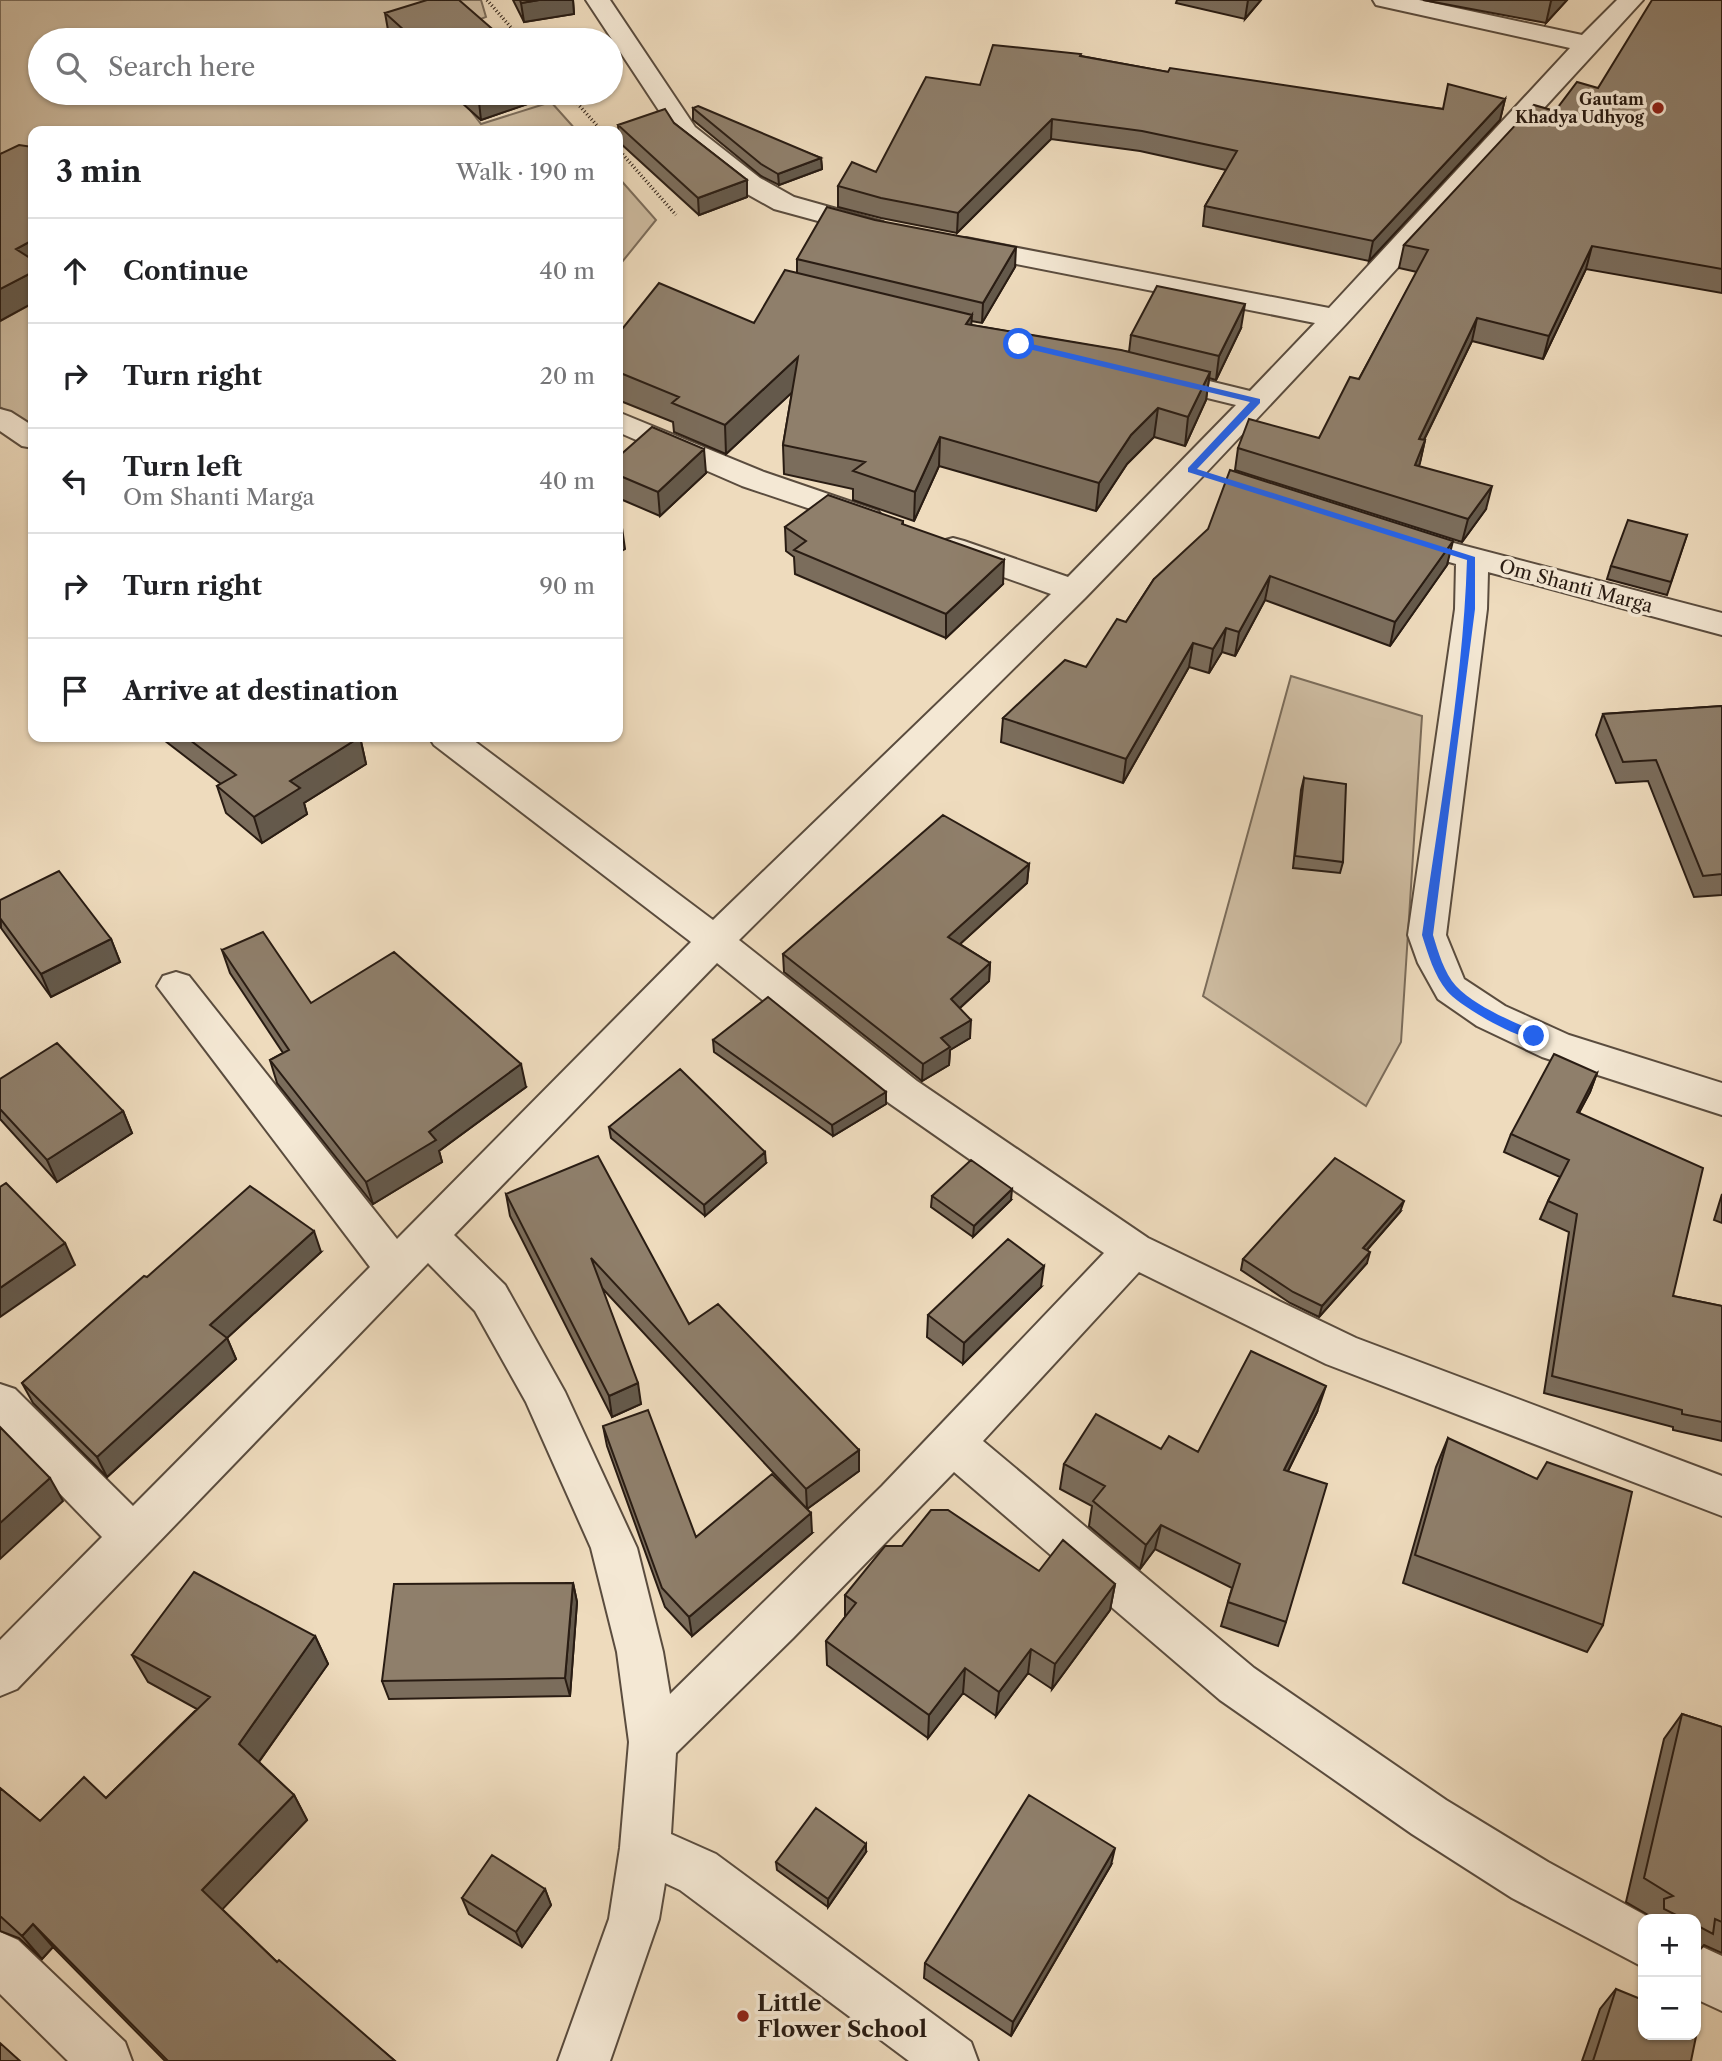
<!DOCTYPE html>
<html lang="en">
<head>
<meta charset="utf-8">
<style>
	:root { --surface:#fff; --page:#f2f2f2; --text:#202124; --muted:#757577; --line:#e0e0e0 }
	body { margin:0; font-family:"Libre Caslon Text",serif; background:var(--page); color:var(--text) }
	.controls { position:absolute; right:21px; bottom:21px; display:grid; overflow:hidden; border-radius:14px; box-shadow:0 2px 5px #0004 }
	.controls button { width:63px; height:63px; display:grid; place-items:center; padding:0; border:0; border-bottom:2px solid var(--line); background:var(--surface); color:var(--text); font:35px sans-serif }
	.stop { position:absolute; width:21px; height:21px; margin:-16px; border:5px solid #2563eb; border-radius:50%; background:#fff }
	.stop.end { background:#2563eb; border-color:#fff; box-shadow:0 2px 7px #0008 }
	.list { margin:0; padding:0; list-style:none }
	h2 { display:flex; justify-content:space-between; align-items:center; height:91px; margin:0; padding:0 28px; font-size:30px }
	h2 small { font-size:23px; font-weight:400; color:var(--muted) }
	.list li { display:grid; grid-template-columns:46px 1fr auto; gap:21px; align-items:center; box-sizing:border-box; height:105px; padding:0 28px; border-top:2px solid var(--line) }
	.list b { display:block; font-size:26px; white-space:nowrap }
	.list p { margin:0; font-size:23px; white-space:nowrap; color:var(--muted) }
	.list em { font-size:23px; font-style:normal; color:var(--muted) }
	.icon { flex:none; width:38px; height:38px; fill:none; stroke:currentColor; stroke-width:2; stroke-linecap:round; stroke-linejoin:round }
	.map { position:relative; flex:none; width:1722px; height:2061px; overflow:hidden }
	.search { position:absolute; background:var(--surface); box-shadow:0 2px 5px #0004; left:28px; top:28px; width:595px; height:77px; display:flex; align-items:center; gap:18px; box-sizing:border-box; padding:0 24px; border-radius:38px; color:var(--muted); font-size:26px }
	.panel { position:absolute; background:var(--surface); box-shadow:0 2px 5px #0004; left:28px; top:126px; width:595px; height:616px; border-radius:14px }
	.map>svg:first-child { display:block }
	.green { fill:#cdbba0; stroke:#7b6c5a; stroke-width:2 }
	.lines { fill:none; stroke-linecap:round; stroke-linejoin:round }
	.minor-casing { stroke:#5a4c3e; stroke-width:4 }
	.path { stroke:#291c13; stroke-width:3.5; stroke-dasharray:1 2.5; stroke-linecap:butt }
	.minor { fill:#f4e8d4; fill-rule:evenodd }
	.wall { fill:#7b6d5c; stroke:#291c13; stroke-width:2 }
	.shaded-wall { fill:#64594b; stroke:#291c13; stroke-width:2 }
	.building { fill:#8f7f6b; stroke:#291c13; stroke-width:2 }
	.route { fill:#2563eb }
	.poi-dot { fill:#8f2418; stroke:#f4e8d4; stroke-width:2.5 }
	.labels { text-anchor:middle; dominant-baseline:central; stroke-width:7; stroke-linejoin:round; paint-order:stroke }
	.far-poi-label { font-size:16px; font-weight:bold; fill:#291c13; stroke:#f4e8d4; text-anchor:end }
	.street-label { font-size:19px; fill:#291c13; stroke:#f4e8d4 }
	.near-poi-label { font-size:23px; font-weight:bold; fill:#291c13; stroke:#f4e8d4; text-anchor:start }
</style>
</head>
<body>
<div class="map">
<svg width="1722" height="2061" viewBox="0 0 1722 2061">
	<rect width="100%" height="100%" fill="#eedbbd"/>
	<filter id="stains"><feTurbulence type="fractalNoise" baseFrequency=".00286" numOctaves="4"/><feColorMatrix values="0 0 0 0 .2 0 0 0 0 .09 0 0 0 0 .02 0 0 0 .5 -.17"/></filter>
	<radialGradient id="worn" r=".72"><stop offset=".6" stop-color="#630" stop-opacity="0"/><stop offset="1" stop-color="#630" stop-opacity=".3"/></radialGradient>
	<path class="green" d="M 0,0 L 481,0 L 486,17 L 427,40 L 40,40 L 40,93 L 457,93 L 481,124 L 551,102 L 577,131 L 33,131 L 33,153 L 0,153 Z
		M 618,177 L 656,220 L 618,267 Z
		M 33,303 L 33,428 L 0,407 L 0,321 Z
		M 1291,676 L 1422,716 L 1401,1042 L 1366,1106 L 1203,996 Z"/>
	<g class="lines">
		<g class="minor-casing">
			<path id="minor" d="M 586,0 L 610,0 L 695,127 L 760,178 L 794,197 L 883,222 L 887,228 L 883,234 L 873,236 L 774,209 L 740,190 L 677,138 Z
				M 1373,0 L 1419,0 L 1582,35 L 1617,0 L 1643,0 L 1346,324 L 1202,477 L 1085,598 L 739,940 L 917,1081 L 1148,1238 L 1356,1338 L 1722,1476 L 1722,1516 L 1326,1364 L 1139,1272 L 983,1441 L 1254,1668 L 1446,1800 L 1548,1862 L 1652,1919 L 1643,1919 L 1643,1967 L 1512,1898 L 1412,1834 L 1220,1700 L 954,1472 L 793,1638 L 676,1753 L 671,1834 L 716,1854 L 971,2042 L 978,2061 L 909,2061 L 680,1890 L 665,1883 L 659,1919 L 610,2061 L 558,2061 L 609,1919 L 620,1848 L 629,1742 L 617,1652 L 591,1548 L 526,1402 L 475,1311 L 428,1263 L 17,1689 L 0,1696 L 0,1640 L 102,1537 L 0,1432 L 0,1384 L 15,1389 L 133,1506 L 370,1267 L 157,986 L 163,976 L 176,972 L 189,976 L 397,1239 L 691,942 L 434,745 L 429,737 L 469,737 L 713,920 L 1051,594 L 942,555 L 937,548 L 942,541 L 953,538 L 964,541 L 1068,577 L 1236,405 L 1146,383 L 1141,377 L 1146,371 L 1156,368 L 1250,391 L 1315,323 L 966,254 L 956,252 L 952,246 L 956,240 L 966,238 L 1329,308 L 1570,48 L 1385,7 L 1376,5 ZM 717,963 L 889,1103 L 1104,1253 L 882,1486 L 670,1694 L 663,1652 L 637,1548 L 565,1392 L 505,1285 L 454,1235 Z
				M 0,409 L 11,412 L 33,426 L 33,448 L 22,446 L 0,431 Z
				M 618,412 L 764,472 L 878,511 L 883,518 L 878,525 L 867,528 L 742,486 L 618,432 Z
				M 1450,542 L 1722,613 L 1722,635 L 1488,572 L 1487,609 L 1446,935 L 1464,979 L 1505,1006 L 1569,1035 L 1722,1083 L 1722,1115 L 1542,1057 L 1477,1026 L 1438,999 L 1418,963 L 1408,935 L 1455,609 L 1456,564 L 1439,559 L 1434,552 L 1439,545 Z
				M 0,1932 L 18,1940 L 125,2042 L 132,2061 L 68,2061 L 0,1994 Z
				M 1696,1944 L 1722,1956 L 1722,2011 L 1696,1999 Z"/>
		</g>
		<path class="path" d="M 487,0 L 522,40
			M 568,93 L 602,131
			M 618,149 L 676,215"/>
		<use href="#minor" class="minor"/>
	</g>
	<path class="wall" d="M 513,0 L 573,0 L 574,14 L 524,22 Z
		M 1177,0 L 1261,0 L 1245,19 L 1176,3 Z
		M 1423,0 L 1567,0 L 1546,23 Z
		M 1722,0 L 1722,293 L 1586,269 L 1543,359 L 1472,341 L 1424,440 L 1425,440 L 1419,466 L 1486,509 L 1462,542 L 1235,470 L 1238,448 L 1319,438 L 1359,379 L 1417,272 L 1399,268 L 1404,245 L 1555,111 L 1598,88 Z
		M 385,13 L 505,40 L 399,40 L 388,30 Z
		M 1081,56 L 1168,72 L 1443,109 L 1505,99 L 1500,120 L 1369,261 L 1203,226 L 1205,206 L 1226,170 L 1140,151 L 1051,139 L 957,233 L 881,218 L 838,207 L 838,186 L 876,172 L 980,85 Z
		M 451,93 L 550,93 L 551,96 L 481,120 Z
		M 693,108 L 821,158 L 822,169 L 779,185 L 761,176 L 693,120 Z
		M 674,123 L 747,180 L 747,197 L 699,215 L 619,142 L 618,125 Z
		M 797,259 L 1015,267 L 982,323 L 971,321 L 971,325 L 1129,352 L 1131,335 L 1241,328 L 1216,380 L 1209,378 L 1206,400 L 1185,446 L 1154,437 L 1127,464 L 1096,511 L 939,466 L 914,521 L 853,500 L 853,489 L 784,474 L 783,445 L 792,392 L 726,454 L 674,432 L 673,422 L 618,400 L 618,334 L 754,323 L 797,273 Z
		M 618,457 L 706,473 L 660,516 L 618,498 Z
		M 903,521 L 903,524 L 1003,584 L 946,638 L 795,574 L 794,557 L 786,551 L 785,527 Z
		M 1687,535 L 1667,595 L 1607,579 L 1611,566 Z
		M 1447,565 L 1390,646 L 1265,600 L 1235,656 L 1222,652 L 1209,673 L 1189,667 L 1123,783 L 1001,742 L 1003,718 L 1086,667 L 1126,622 L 1154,579 Z
		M 1722,706 L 1722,895 L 1694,897 L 1648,781 L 1616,783 L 1596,735 L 1603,714 Z
		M 160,737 L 360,737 L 366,764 L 304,803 L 307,814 L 262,843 L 226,813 L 217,786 L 221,784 Z
		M 1304,778 L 1343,862 L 1340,873 L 1293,868 L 1301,790 Z
		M 1029,864 L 1027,883 L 960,944 L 990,963 L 989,981 L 960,1008 L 970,1038 L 950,1050 L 949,1065 L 922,1081 L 784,972 L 783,954 Z
		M 0,900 L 111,939 L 120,962 L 51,997 L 1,928 Z
		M 222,950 L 311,1003 L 526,1087 L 439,1151 L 442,1162 L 373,1204 L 277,1083 L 270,1060 L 283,1053 L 230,973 Z
		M 713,1040 L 886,1092 L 886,1104 L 833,1136 L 714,1052 Z
		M 1597,1073 L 1590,1092 L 1579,1112 L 1673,1296 L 1722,1306 L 1722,1441 L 1673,1430 L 1673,1427 L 1544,1393 L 1569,1232 L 1540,1219 L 1548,1201 L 1560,1177 L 1504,1152 L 1511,1134 Z
		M 0,1079 L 123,1111 L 132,1133 L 57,1182 L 0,1119 Z
		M 609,1127 L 766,1163 L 705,1216 L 611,1138 Z
		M 506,1194 L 689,1324 L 859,1450 L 859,1471 L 807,1509 L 602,1288 L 641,1404 L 612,1417 L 510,1216 Z
		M 1722,1194 L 1722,1223 L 1714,1220 Z
		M 932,1196 L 1011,1200 L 973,1237 L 931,1207 Z
		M 1400,1212 L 1367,1250 L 1367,1263 L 1319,1317 L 1290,1303 L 1241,1270 L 1243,1259 Z
		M 321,1252 L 227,1338 L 236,1359 L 107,1477 L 33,1403 L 22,1383 L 147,1277 Z
		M 1041,1287 L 963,1364 L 927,1337 L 928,1315 Z
		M 1317,1412 L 1288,1471 L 1286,1622 L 1278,1646 L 1221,1626 L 1232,1588 L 1155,1549 L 1140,1569 L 1089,1526 L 1092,1506 L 1060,1489 L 1064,1464 L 1161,1449 L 1198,1452 Z
		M 603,1426 L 696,1537 L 812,1533 L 692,1636 L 665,1607 L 607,1446 Z
		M 1448,1438 L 1603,1625 L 1587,1652 L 1403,1583 L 1436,1467 Z
		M 1039,1571 L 1115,1584 L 1110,1610 L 1052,1689 L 1028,1673 L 996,1716 L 963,1693 L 928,1738 L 827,1665 L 826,1641 L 845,1617 L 845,1595 Z
		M 573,1583 L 577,1602 L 570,1696 L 389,1699 L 382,1681 Z
		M 315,1636 L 328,1664 L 259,1762 L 294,1795 L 307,1820 L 222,1909 L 277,1962 L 395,2061 L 165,2061 L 53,1947 L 42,1959 L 19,1938 L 0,1931 L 0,1788 L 40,1821 L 106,1798 L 197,1709 L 148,1682 L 132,1655 Z
		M 1682,1714 L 1722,1727 L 1722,1953 L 1704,1945 L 1696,1954 L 1696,1919 L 1648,1919 L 1650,1916 L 1626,1902 L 1664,1739 Z
		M 866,1852 L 828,1907 L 777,1870 L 776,1862 Z
		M 1111,1865 L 1011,2036 L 924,1978 L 925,1963 Z
		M 545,1889 L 551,1905 L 522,1947 L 469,1914 L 462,1898 Z
		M 1616,1989 L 1691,2061 L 1582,2061 L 1600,2009 Z"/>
	<path class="shaded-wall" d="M 539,0 L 573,0 L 574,14 L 524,22 L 521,3 Z
		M 1248,0 L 1261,0 L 1245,19 Z
		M 1552,0 L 1567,0 L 1546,23 L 1551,1 Z
		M 507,93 L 550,93 L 551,96 L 481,120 L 479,102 Z
		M 1505,99 L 1500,120 L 1369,261 L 1373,241 Z
		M 1052,119 L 1051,139 L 957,233 L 958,213 Z
		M 821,158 L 822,169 L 779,185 L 778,174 Z
		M 747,180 L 747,197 L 699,215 L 698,198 Z
		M 33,240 L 33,271 L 16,249 Z
		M 1592,246 L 1586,269 L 1543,359 L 1549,336 Z
		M 1016,247 L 1015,267 L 982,323 L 983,303 Z
		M 33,272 L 33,303 L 0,321 L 0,289 Z
		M 1245,304 L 1241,328 L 1216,380 L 1219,356 Z
		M 972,315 L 970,343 L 966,324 Z
		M 1477,318 L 1472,341 L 1413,462 L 1419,439 Z
		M 798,357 L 799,386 L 726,454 L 725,425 Z
		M 1210,372 L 1206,400 L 1185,446 L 1188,417 Z
		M 1158,408 L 1154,437 L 1127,464 L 1096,511 L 1099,483 L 1131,435 Z
		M 940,437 L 939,466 L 914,521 L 915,492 Z
		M 1425,440 L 1420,463 L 1410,488 L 1415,465 Z
		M 704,449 L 706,473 L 660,516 L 658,492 Z
		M 1492,486 L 1486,509 L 1462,542 L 1468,519 Z
		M 622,528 L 625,549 L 618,553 L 618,532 Z
		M 1453,541 L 1447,565 L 1390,646 L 1395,622 Z
		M 1004,560 L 1003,584 L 946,638 L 946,614 Z
		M 1270,576 L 1265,600 L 1235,656 L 1239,632 Z
		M 1226,628 L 1222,652 L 1209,673 L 1213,649 Z
		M 1193,643 L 1189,667 L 1123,783 L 1126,759 Z
		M 360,737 L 366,764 L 304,803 L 307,814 L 262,843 L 254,817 L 290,781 Z
		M 1029,864 L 1027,883 L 948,955 L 948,937 Z
		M 111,939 L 120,962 L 51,997 L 41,974 Z
		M 990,963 L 989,981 L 950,1017 L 951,999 Z
		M 971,1020 L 970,1038 L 950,1050 L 949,1065 L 922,1081 L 923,1064 L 941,1038 Z
		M 521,1064 L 526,1087 L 439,1151 L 442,1162 L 373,1204 L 366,1182 L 429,1132 Z
		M 1597,1073 L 1590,1092 L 1570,1130 L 1577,1112 Z
		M 886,1092 L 886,1104 L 833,1136 L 832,1125 Z
		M 123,1111 L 132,1133 L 57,1182 L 47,1160 Z
		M 765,1152 L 766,1163 L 705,1216 L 704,1205 Z
		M 1012,1189 L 1011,1200 L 973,1237 L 974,1226 Z
		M 1404,1201 L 1400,1212 L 1359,1259 L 1363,1248 Z
		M 314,1231 L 321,1252 L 227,1338 L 236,1359 L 107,1477 L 97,1457 L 210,1325 Z
		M 65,1243 L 75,1265 L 0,1317 L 0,1288 Z
		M 1370,1252 L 1367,1263 L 1319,1317 L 1322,1306 Z
		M 1044,1266 L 1041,1287 L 963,1364 L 964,1343 Z
		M 638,1383 L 641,1404 L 612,1417 L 609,1396 Z
		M 1326,1386 L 1317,1412 L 1276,1495 L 1284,1470 Z
		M 859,1450 L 859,1471 L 807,1509 L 806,1489 Z
		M 50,1478 L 63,1501 L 0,1559 L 0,1523 Z
		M 811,1513 L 812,1533 L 692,1636 L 689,1617 Z
		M 1161,1525 L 1155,1549 L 1140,1569 L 1146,1545 Z
		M 573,1583 L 577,1602 L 570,1696 L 565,1678 Z
		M 1115,1584 L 1110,1610 L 1052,1689 L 1055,1664 Z
		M 315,1636 L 328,1664 L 253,1770 L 239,1744 Z
		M 1031,1649 L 1028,1673 L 996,1716 L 999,1692 Z
		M 965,1668 L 963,1693 L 928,1738 L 929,1715 Z
		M 294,1795 L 307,1820 L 218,1914 L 202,1890 Z
		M 866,1844 L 866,1852 L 828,1907 L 828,1899 Z
		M 1115,1848 L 1111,1865 L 1011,2036 L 1013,2022 Z
		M 545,1889 L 551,1905 L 522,1947 L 516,1932 Z
		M 33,1924 L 53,1947 L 42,1959 L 22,1936 Z"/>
	<path class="building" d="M 427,0 L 459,0 L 505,40 L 415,40 L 385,13 Z
		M 520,0 L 539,0 L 521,3 Z
		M 1652,0 L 1722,0 L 1722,269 L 1592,246 L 1549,336 L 1477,318 L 1419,439 L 1425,440 L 1415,465 L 1492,486 L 1468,519 L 1238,448 L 1249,419 L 1319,438 L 1350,377 L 1359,379 L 1428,250 L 1404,245 L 1534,105 L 1555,111 L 1577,82 L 1598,88 Z
		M 993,45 L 1081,54 L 1080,56 L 1168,72 L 1170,68 L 1443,109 L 1448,84 L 1505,99 L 1373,241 L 1205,206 L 1237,151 L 1142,131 L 1052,119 L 958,213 L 881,198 L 838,186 L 852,162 L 876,172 L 926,77 L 980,85 Z
		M 468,93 L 507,93 L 479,102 Z
		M 698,106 L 821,158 L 778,174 L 761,164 L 693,108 Z
		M 665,109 L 674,123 L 747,180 L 698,198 L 618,125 Z
		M 19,145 L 33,147 L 33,240 L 16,249 L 33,260 L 33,272 L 0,289 L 0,154 Z
		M 827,207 L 875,220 L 1016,247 L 983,303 L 797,259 Z
		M 785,270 L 972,315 L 966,324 L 1121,350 L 1210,372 L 1188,417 L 1158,408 L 1131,435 L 1099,483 L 940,437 L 915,492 L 853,471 L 865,462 L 783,445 L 798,357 L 725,425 L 672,403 L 679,397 L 618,372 L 618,334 L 659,283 L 754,323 Z
		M 1157,286 L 1245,304 L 1219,356 L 1131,335 Z
		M 652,427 L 704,449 L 658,492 L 618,475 L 618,457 Z
		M 1230,470 L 1453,541 L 1395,622 L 1270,576 L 1239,632 L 1226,628 L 1213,649 L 1193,643 L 1126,759 L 1003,718 L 1065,660 L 1086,667 L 1117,619 L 1126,622 L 1154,579 L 1208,529 Z
		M 828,495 L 903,521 L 902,524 L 1004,560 L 946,614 L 794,550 L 806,541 L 785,527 Z
		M 1628,520 L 1687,535 L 1671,582 L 1611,566 Z
		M 1722,706 L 1722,874 L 1703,876 L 1656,760 L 1623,762 L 1603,714 Z
		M 186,737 L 360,737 L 290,781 L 300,788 L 254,817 L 217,786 L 236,775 Z
		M 1304,778 L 1346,784 L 1343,862 L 1295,856 Z
		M 943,815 L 1029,864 L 948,937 L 990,963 L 951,999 L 971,1020 L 941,1038 L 950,1047 L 923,1064 L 783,954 Z
		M 59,871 L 111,939 L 41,974 L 0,918 L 0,900 Z
		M 263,932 L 311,1003 L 394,952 L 521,1064 L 429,1132 L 436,1140 L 366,1182 L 270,1060 L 289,1050 L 222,950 Z
		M 768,997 L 886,1092 L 832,1125 L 713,1040 Z
		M 57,1043 L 123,1111 L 47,1160 L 0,1109 L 0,1079 Z
		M 1554,1054 L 1597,1073 L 1577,1112 L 1703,1168 L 1673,1296 L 1722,1306 L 1722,1422 L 1682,1414 L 1682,1410 L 1552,1376 L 1577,1214 L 1548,1201 L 1569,1160 L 1511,1134 Z
		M 680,1069 L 765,1152 L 704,1205 L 609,1127 Z
		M 598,1156 L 689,1324 L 718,1304 L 859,1450 L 806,1489 L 591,1258 L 638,1383 L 609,1396 L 506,1194 Z
		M 1335,1158 L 1404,1201 L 1363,1248 L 1370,1252 L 1322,1306 L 1293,1292 L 1243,1259 Z
		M 971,1160 L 1012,1189 L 974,1226 L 932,1196 Z
		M 6,1183 L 65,1243 L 0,1288 L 0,1187 Z
		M 250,1186 L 314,1231 L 210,1325 L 227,1338 L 97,1457 L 22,1383 L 144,1276 L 147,1277 Z
		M 1008,1239 L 1044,1266 L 964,1343 L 928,1315 Z
		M 1251,1351 L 1326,1386 L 1284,1470 L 1327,1484 L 1286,1622 L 1228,1602 L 1240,1564 L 1161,1525 L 1146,1545 L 1093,1501 L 1105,1486 L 1064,1464 L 1096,1414 L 1161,1449 L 1169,1436 L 1198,1452 Z
		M 648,1410 L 696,1537 L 772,1474 L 811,1513 L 689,1617 L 662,1588 L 603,1426 Z
		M 0,1427 L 50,1478 L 0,1523 Z
		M 1448,1438 L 1537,1479 L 1547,1462 L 1632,1492 L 1603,1625 L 1415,1555 Z
		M 931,1510 L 948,1510 L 1039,1571 L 1063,1540 L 1115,1584 L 1055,1664 L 1031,1649 L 999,1692 L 965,1668 L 929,1715 L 826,1641 L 856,1603 L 845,1595 L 885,1546 L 902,1546 Z
		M 194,1572 L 315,1636 L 239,1744 L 294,1795 L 202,1890 L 277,1962 L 279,1960 L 395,2061 L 168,2061 L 33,1924 L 22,1936 L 0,1916 L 0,1788 L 40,1821 L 84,1777 L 106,1798 L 210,1697 L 132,1655 Z
		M 573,1583 L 565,1678 L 382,1681 L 394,1584 Z
		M 1682,1714 L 1722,1727 L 1722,1922 L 1715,1919 L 1713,1934 L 1696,1925 L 1696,1919 L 1684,1919 L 1664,1909 L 1664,1899 L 1673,1896 L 1644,1878 Z
		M 1029,1795 L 1115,1848 L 1013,2022 L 925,1963 Z
		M 816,1808 L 866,1844 L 828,1899 L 776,1862 Z
		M 492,1855 L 545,1889 L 516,1932 L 462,1898 Z
		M 1616,1989 L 1643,2000 L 1643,2035 L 1696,2035 L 1696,2021 L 1699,2022 L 1691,2061 L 1593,2061 Z
		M 0,2043 L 20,2061 L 0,2061 Z"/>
	<path class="route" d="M 1019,341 L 1260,399 L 1260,403 L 1197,469 L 1475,557 L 1475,609 L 1433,935 C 1438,951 1444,973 1456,986 C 1476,1007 1512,1021 1538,1033 L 1538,1039 C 1521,1042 1458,1005 1447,991 C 1434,975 1428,954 1422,935 C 1439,811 1463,686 1467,560 L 1188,472 L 1188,468 L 1250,402 L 1016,346 Z"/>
	<g class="poi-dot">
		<circle cx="1658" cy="108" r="7"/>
		<circle cx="743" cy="2016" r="7"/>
	</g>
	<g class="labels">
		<g class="far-poi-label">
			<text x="1644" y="99">Gautam<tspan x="1644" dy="18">Khadya Udhyog</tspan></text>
		</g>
		<g class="street-label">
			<text transform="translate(1576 586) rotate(15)">Om Shanti Marga</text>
		</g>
		<g class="near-poi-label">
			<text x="757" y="2003">Little<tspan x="757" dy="26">Flower School</tspan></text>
		</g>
	</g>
	<rect width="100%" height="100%" filter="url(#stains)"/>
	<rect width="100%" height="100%" fill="url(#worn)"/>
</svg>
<div class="controls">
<button>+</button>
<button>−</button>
</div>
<div class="stop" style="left:1019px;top:344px"></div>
<div class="stop end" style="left:1534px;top:1036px"></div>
<div class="search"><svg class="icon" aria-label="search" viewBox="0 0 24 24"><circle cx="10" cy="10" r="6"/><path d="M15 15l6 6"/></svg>Search here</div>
<section class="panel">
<h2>3 min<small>Walk · 190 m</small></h2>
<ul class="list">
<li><svg class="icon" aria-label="ahead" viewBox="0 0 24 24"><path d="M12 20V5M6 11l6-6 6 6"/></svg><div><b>Continue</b></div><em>40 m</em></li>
<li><svg class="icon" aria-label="right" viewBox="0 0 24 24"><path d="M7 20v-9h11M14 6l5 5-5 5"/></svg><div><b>Turn right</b></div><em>20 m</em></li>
<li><svg class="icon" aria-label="left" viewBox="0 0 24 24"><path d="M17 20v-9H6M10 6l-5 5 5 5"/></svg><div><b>Turn left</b><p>Om Shanti Marga</p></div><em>40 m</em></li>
<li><svg class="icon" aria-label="right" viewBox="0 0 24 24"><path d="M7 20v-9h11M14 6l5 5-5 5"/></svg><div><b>Turn right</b></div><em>90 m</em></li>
<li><svg class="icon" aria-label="arrive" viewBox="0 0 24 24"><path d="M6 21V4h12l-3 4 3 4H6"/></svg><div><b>Arrive at destination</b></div></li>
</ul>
</section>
</div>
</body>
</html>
